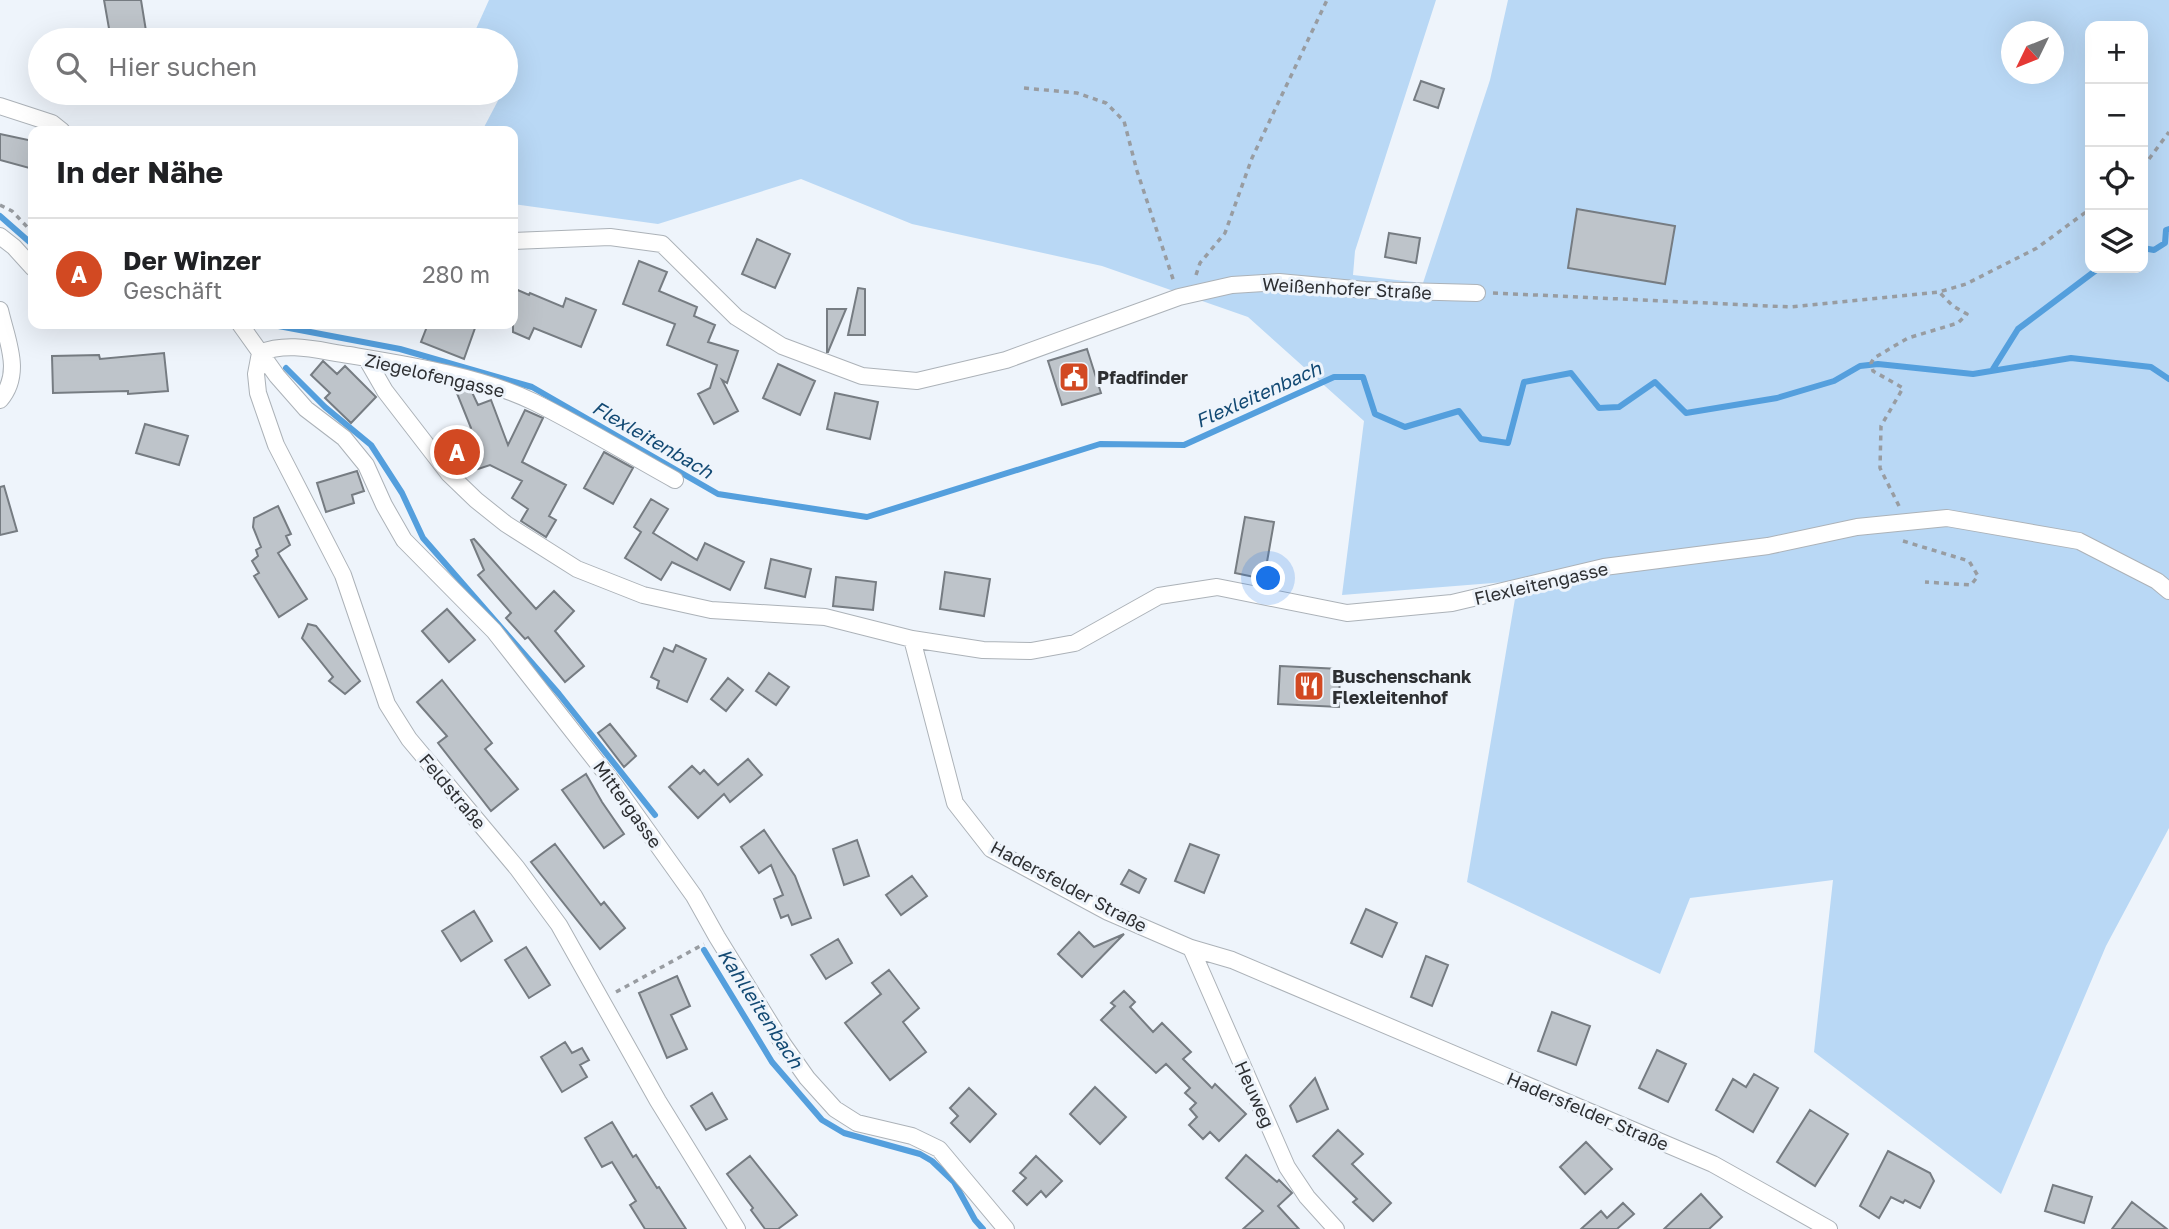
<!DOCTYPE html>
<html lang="de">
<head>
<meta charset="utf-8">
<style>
	:root { --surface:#fff; --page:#f6f6f6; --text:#202124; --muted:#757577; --line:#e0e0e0; --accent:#d24922 }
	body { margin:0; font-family:"Golos Text",sans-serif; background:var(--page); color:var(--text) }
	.controls { position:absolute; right:21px; top:21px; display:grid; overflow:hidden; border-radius:14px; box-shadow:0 7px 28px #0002 }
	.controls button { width:63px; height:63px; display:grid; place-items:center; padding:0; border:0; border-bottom:2px solid var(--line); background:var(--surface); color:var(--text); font:35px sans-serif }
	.compass { position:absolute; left:2001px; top:21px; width:63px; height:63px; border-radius:50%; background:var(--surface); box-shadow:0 7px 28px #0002; rotate:227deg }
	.you { position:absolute; left:1269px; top:579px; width:24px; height:24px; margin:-18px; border:5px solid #fff; border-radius:50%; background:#1a73e8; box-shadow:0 0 0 10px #1a73e833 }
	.badge { display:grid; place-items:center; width:46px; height:46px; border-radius:50%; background:var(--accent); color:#fff; font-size:23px; font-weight:700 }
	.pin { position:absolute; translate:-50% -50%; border:4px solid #fff; box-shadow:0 2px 7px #0006 }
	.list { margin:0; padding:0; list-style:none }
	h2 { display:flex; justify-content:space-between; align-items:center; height:91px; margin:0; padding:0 28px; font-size:30px }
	h2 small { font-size:23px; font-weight:400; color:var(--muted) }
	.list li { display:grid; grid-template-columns:46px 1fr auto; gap:21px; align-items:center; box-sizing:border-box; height:112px; padding:0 28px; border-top:2px solid var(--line) }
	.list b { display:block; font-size:26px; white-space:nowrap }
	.list p { margin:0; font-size:23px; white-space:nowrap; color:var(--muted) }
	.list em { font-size:23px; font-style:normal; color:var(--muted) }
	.icon { flex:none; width:38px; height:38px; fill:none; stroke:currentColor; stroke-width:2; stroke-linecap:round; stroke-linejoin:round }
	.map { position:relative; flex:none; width:2169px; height:1229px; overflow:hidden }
	.search { position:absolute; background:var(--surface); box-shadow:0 7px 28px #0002; left:28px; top:28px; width:490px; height:77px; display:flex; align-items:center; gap:18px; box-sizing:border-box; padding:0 24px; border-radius:38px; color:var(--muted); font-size:26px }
	.panel { position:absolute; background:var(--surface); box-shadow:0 7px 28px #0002; left:28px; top:126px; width:490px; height:203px; border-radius:14px }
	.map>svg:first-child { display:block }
	.green { fill:#b9d8f5; fill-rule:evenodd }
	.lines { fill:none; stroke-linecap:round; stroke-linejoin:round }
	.stream { stroke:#549fdd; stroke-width:6 }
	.building { fill:#bec4ca; stroke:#767c82; stroke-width:2 }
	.street-casing { stroke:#acb2b8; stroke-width:18 }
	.path { stroke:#989ca1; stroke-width:3.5; stroke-dasharray:5 5; stroke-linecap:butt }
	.street { stroke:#fff; stroke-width:16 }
	.labels { text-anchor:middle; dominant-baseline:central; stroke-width:6; stroke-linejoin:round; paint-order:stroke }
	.street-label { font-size:18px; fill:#2d2f32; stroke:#eef4fb }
	.poi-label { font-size:18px; font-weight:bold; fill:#2d2f32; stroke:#eef4fb; text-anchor:start }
	.water-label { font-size:19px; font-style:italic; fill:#124973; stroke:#eef4fb }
</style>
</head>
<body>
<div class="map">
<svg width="2169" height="1229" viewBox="0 0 2169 1229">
	<rect width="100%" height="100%" fill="#eef4fb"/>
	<path class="green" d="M 489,0 L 1436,0 L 1355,251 L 1353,275 L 1423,283 L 1490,80 L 1508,0 L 2169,0 L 2169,828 L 2106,946 L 2001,1194 L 1814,1052 L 1833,880 L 1690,898 L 1660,974 L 1467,882 L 1518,581 L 1342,595 L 1364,421 L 1248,317 L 1102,266 L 912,224 L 801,179 L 658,224 L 513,204 L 513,131 L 482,131 L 502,93 L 506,93 L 508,80 L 506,79 L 506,40 L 471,40 ZM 2090,26 L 2143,26 L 2143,268 L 2090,268 ZM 2011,32 L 2054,32 L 2054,74 L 2011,74 Z"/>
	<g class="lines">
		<path class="stream" d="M 0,216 L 33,245
			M 2143,248 L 2154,250 L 2165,243 L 2166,230 L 2169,229
			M 268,324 L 400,349 L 532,387 L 718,494 L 867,517 L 1100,444 L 1184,445 L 1334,377 L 1363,377 L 1375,414 L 1405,427 L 1459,411 L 1481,439 L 1508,443 L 1524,382 L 1571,373 L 1599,408 L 1619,407 L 1655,382 L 1686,413 L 1777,398 L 1834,381 L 1860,366 L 1878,364 L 1973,374 L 2071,358 L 2151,367 L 2169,379
			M 286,368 L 325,407 L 371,445 L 402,493 L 423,538 L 559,694 L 655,815
			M 1993,369 L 2018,329 L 2099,268
			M 704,950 L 772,1062 L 822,1120 L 844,1133 L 920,1154 L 932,1161 L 954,1182 L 975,1220 L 983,1229"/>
	</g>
	<path class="building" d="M 104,0 L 141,0 L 147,37 L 111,40 Z
		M 1421,81 L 1444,89 L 1438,108 L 1414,100 Z
		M 0,134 L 33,141 L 33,169 L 0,160 Z
		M 1577,209 L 1675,226 L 1665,284 L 1568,268 Z
		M 1389,233 L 1420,238 L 1416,263 L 1385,257 Z
		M 757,239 L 790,254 L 775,288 L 742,274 Z
		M 639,261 L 667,272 L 659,291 L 697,307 L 694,316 L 715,325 L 708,342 L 738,351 L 727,383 L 722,380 L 738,411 L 714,424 L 698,394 L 710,388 L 717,365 L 667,345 L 675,324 L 623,304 Z
		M 513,288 L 529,295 L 530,293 L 563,307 L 566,298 L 596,310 L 581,347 L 534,328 L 529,339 L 513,332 Z
		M 858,288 L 865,289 L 865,335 L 848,335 Z
		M 827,309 L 846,309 L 828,352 L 827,352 Z
		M 428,324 L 465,324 L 475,328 L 464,359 L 421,342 Z
		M 1087,349 L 1101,393 L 1062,405 L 1048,361 Z
		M 164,353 L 168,391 L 128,394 L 128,391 L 53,393 L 52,356 L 99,355 L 100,359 Z
		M 323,361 L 337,374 L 345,366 L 376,397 L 351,423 L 325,398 L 330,393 L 311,375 Z
		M 778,364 L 815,381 L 800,415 L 763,398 Z
		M 454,386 L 471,390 L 478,405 L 491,400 L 508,445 L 525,410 L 543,418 L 522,462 L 566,485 L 549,516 L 556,520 L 546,537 L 521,521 L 528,509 L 512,498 L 522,481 L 490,465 L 478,469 L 472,452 L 458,464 L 446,448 L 471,428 Z
		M 835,393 L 878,402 L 870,439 L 827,429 Z
		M 145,424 L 188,436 L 179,465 L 136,453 Z
		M 604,452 L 633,468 L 613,504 L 584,488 Z
		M 357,471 L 364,491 L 352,495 L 354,503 L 326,512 L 317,483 Z
		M 4,486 L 17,531 L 0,535 L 0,487 Z
		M 651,499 L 668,509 L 653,533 L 697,560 L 705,543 L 744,562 L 730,590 L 672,562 L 661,580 L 625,558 L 641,532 L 634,527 Z
		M 278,506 L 291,534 L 286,536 L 290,545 L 278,553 L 307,599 L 279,617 L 254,576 L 259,573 L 252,561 L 258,556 L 256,550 L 261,547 L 253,527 L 254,518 Z
		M 1245,517 L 1274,522 L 1264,579 L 1235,573 Z
		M 474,539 L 536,609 L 554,591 L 574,611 L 555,631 L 584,666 L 565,682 L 528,637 L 525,639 L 506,618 L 511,613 L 478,575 L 484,570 L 471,540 Z
		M 771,559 L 811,569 L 805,597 L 765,588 Z
		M 945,572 L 990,579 L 984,616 L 940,609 Z
		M 836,577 L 876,582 L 873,610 L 833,606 Z
		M 447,609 L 475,640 L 449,662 L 422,631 Z
		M 308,624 L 316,626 L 360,681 L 345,694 L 329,681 L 333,677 L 302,638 Z
		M 676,645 L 706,659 L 687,702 L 657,688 L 659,681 L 651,677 L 664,648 L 673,652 Z
		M 1280,666 L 1340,669 L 1339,707 L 1278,704 Z
		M 769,673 L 789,687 L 776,705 L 756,691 Z
		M 728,678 L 743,690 L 726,711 L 711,699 Z
		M 442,680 L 492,743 L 485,749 L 518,789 L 491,811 L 438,743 L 447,736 L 417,702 Z
		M 610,724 L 636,756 L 624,767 L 598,733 Z
		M 748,759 L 762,775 L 730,802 L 724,794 L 698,818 L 669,787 L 692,766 L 700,774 L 704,770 L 718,785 Z
		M 586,774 L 602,802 L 624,834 L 604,848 L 562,790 Z
		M 764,830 L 795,876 L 811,918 L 792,925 L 788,915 L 781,918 L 774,899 L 783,895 L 771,865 L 759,873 L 741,847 Z
		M 857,840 L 869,876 L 844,885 L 833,849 Z
		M 555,844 L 601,905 L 604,902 L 625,928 L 600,949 L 531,862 Z
		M 1190,844 L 1219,855 L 1204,893 L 1175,881 Z
		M 1129,870 L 1146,879 L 1139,893 L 1121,884 Z
		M 912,876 L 927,896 L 901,915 L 886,895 Z
		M 1366,909 L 1397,923 L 1382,957 L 1351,943 Z
		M 474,911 L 492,941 L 461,961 L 442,931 Z
		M 1079,932 L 1094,947 L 1124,934 L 1082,977 L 1058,954 Z
		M 838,939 L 852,963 L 826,979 L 811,955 Z
		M 526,947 L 550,985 L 529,998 L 505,960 Z
		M 1426,956 L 1448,965 L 1432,1006 L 1411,997 Z
		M 889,970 L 919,1008 L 903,1022 L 926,1052 L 890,1080 L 845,1023 L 881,994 L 872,983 Z
		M 677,976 L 690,1006 L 671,1015 L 687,1049 L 667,1058 L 639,993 Z
		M 1124,991 L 1135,1002 L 1130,1007 L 1153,1032 L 1162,1023 L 1191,1052 L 1183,1059 L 1212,1088 L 1215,1084 L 1246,1114 L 1219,1141 L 1210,1132 L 1203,1139 L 1189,1125 L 1197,1117 L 1190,1109 L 1196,1103 L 1185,1093 L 1190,1088 L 1166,1064 L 1156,1073 L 1101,1020 L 1115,1006 L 1111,1003 Z
		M 1552,1012 L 1590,1026 L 1576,1065 L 1538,1051 Z
		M 565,1042 L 572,1053 L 582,1048 L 589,1060 L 580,1065 L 587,1077 L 562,1092 L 541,1057 Z
		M 1657,1050 L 1686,1064 L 1668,1102 L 1639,1088 Z
		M 1754,1074 L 1778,1088 L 1753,1132 L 1716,1110 L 1733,1079 L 1746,1087 Z
		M 1315,1078 L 1328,1109 L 1297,1122 L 1290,1106 Z
		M 1095,1087 L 1126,1117 L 1100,1144 L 1070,1114 Z
		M 969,1088 L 996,1114 L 970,1142 L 951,1123 L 958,1116 L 950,1108 Z
		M 712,1093 L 727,1119 L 706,1130 L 691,1106 Z
		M 1810,1110 L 1848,1134 L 1815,1186 L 1777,1162 Z
		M 612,1122 L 633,1157 L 636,1155 L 657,1188 L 659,1187 L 686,1229 L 645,1229 L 630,1205 L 636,1201 L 612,1162 L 602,1167 L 585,1138 Z
		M 1338,1130 L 1363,1154 L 1352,1164 L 1391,1203 L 1373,1221 L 1353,1202 L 1357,1199 L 1313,1156 Z
		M 1586,1142 L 1612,1169 L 1585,1194 L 1560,1167 Z
		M 1888,1151 L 1930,1173 L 1934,1181 L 1920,1208 L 1905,1200 L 1903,1203 L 1891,1197 L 1879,1218 L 1860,1206 Z
		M 1246,1155 L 1277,1182 L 1279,1180 L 1292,1193 L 1278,1206 L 1299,1229 L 1243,1229 L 1263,1211 L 1226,1178 Z
		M 750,1156 L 797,1215 L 778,1229 L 765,1229 L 751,1210 L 753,1208 L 727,1174 Z
		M 1036,1156 L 1062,1181 L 1046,1197 L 1041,1191 L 1027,1205 L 1013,1191 L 1026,1178 L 1020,1173 Z
		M 2053,1185 L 2092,1197 L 2084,1223 L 2045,1211 Z
		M 1701,1194 L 1722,1217 L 1709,1229 L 1664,1229 Z
		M 2132,1202 L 2167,1229 L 2112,1229 Z
		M 1623,1203 L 1634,1214 L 1617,1229 L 1581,1229 L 1601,1211 L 1607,1218 Z"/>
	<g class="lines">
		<g class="street-casing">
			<path id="street" d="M 0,106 L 52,123 L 62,131
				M 0,236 L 14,247 L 33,268
				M 513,241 L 610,237 L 662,244 L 736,317 L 782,346 L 862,376 L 917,381 L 1006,360 L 1179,297 L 1232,285 L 1279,282 L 1365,290 L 1477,293
				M 0,310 C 7,341 23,373 0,400
				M 240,324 L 277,376 L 306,409 L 344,438 L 366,465 L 384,505 L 404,540 L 494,631 L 614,784 L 694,896 L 717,937 L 783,1044 L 807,1078 L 835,1109 L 857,1123 L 912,1136 L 939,1149 L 1006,1229
				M 260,353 L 256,374 L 258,393 L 276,445 L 343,575 L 387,704 L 409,739 L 517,868 L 559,925 L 658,1101 L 737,1229
				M 260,353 C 288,341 320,351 349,355 C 409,365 480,376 534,402 C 582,426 628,454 675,480
				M 366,358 L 385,391 L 449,474 L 476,500 L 506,524 L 577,569 L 643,595 L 711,610 L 825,617 L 912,639 L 955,803 L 991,849 L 1108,912 L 1191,948 L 1232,960 L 1713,1164 L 1829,1229
				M 912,639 L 983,650 L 1031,651 L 1075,643 L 1159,596 L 1217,587 L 1347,613 L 1452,603 L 1604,567 L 1768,546 L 1857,527 L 1947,518 L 2079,541 L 2157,581 L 2169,591
				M 1191,948 L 1287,1167 L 1307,1197 L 1336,1229"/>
		</g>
		<path class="path" d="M 1024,88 L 1077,93 L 1106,103 L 1124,121 L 1137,171 L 1174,282
			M 2143,167 L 2169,132
			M 0,205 L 12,211 L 33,233
			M 1196,275 L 1200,263 L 1225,233 L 1252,158 L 1327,0
			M 1493,293 L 1791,307 L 1939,292 L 1966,284 L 2037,248 L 2090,209
			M 1899,506 L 1880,468 L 1881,426 L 1903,388 L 1873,371 L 1871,363 L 1874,358 L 1908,338 L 1958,323 L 1967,314 L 1953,306 L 1939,292
			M 1903,541 L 1969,561 L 1978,576 L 1971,585 L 1925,582
			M 616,992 L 704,944"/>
		<use href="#street" class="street"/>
	</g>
	<defs>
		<g id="civic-square" transform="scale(1.575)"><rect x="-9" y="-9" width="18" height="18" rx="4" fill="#d24922" stroke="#eef4fb"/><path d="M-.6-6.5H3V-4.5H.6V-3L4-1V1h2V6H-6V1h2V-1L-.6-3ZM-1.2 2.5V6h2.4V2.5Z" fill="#fff"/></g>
		<g id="restaurant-square" transform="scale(1.575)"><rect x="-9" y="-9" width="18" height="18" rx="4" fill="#d24922" stroke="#eef4fb"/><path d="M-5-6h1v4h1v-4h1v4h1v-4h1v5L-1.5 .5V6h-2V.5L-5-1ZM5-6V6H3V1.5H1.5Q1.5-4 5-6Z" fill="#fff"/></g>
	</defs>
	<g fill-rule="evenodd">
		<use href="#civic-square" x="1074" y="377"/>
		<use href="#restaurant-square" x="1309" y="686"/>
	</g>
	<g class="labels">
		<g class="street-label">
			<text transform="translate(1347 288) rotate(3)">Weißenhofer Straße</text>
			<text transform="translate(435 375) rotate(13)">Ziegelofengasse</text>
			<text transform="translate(1541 583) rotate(-13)">Flexleitengasse</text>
			<text transform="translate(453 791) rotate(50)">Feldstraße</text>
			<text transform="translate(628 804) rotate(54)">Mittergasse</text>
			<text transform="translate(1069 886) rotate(28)">Hadersfelder Straße</text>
			<text transform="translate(1255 1094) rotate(66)">Heuweg</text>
			<text transform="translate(1588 1111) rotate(23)">Hadersfelder Straße</text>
		</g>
		<g class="poi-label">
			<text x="1097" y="377">Pfadfinder</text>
			<text x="1332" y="676">Buschenschank<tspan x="1332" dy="21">Flexleitenhof</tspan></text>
		</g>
		<g class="water-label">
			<text transform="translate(1258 394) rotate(-24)">Flexleitenbach</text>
			<text transform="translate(653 439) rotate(30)">Flexleitenbach</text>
			<text transform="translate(761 1008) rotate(57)">Kahlleitenbach</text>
		</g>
	</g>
</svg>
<div class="controls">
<button>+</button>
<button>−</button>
<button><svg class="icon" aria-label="locate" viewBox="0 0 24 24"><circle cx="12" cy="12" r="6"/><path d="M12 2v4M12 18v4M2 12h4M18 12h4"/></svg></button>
<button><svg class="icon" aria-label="layers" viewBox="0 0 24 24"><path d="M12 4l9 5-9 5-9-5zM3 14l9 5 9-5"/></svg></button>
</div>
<svg class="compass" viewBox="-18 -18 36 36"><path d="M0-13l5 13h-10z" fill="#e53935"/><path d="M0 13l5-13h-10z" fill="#757577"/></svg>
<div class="you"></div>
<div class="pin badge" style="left:457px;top:452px">A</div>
<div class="search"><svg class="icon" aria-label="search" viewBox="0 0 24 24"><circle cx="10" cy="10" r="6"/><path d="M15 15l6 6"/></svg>Hier suchen</div>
<section class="panel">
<h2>In der Nähe<small></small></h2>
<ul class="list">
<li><span class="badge">A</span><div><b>Der Winzer</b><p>Geschäft</p></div><em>280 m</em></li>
</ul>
</section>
</div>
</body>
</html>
